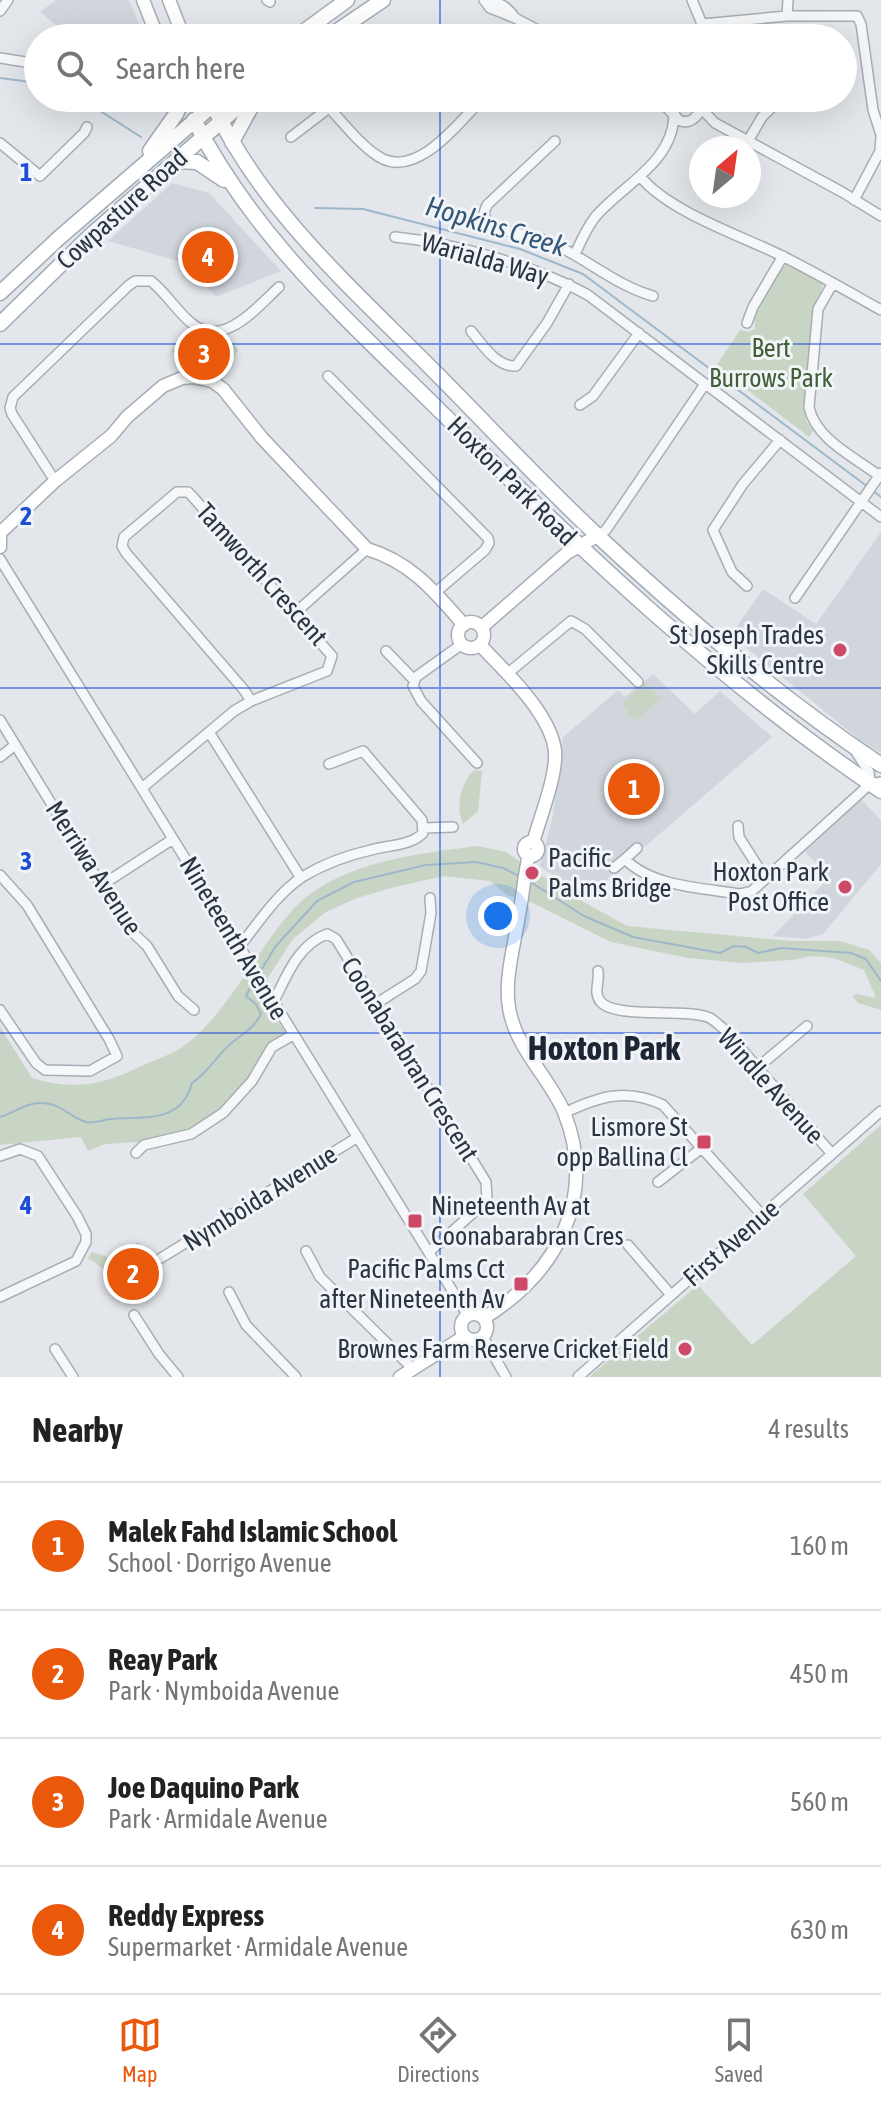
<!DOCTYPE html>
<html lang="en">
<head>
<meta charset="utf-8">
<style>
	:root { --surface:#fff; --page:#f2f2f2; --text:#222; --muted:#767676; --line:#e0e0e0; --accent:#ea580c }
	body { margin:0; font-family:"Asap Condensed",sans-serif; background:var(--page); color:var(--text) }
	.compass { position:absolute; left:689px; top:136px; width:72px; height:72px; border-radius:50%; background:var(--surface); box-shadow:0 8px 32px #0002; rotate:29deg }
	.you { position:absolute; left:498px; top:916px; width:28px; height:28px; margin:-20px; border:6px solid #fff; border-radius:50%; background:#1a73e8; box-shadow:0 0 0 12px #1a73e833 }
	.badge { display:grid; place-items:center; width:52px; height:52px; border-radius:50%; background:var(--accent); color:#fff; font-size:26px; font-weight:700 }
	.pin { position:absolute; translate:-50% -50%; border:4px solid #fff; box-shadow:0 2px 8px #0006 }
	.list { margin:0; padding:0; list-style:none }
	h2 { display:flex; justify-content:space-between; align-items:center; height:104px; margin:0; padding:0 32px; font-size:34px }
	h2 small { font-size:26px; font-weight:400; color:var(--muted) }
	.list li { display:grid; grid-template-columns:52px 1fr auto; gap:24px; align-items:center; box-sizing:border-box; height:128px; padding:0 32px; border-top:2px solid var(--line) }
	.list b { display:block; font-size:30px; white-space:nowrap }
	.list p { margin:0; font-size:26px; white-space:nowrap; color:var(--muted) }
	.list em { font-size:26px; font-style:normal; color:var(--muted) }
	.icon { flex:none; width:44px; height:44px; fill:none; stroke:currentColor; stroke-width:2; stroke-linecap:round; stroke-linejoin:round }
	.map { position:relative; flex:none; width:881px; height:1377px; overflow:hidden }
	.search { position:absolute; background:var(--surface); box-shadow:0 8px 32px #0002; left:24px; right:24px; top:24px; height:88px; display:flex; align-items:center; gap:20px; box-sizing:border-box; padding:0 28px; border-radius:44px; color:var(--muted); font-size:30px }
	.sheet { height:616px; background:var(--surface) }
	nav { display:flex; justify-content:space-around; align-items:center; box-sizing:border-box; height:112px; border-top:2px solid var(--line); background:var(--surface); font-size:22px; color:var(--muted) }
	nav a { display:grid; justify-items:center; gap:4px }
	nav .on { color:var(--accent) }
	.map>svg:first-child { display:block }
	.built { fill:#d1d6dd }
	.green { fill:#c9d5c4 }
	.lines { fill:none; stroke-linecap:round; stroke-linejoin:round }
	.stream { stroke:#9eb7ca; stroke-width:2 }
	.street-casing { stroke:#a8adb5; stroke-width:12 }
	.secondary-casing { stroke:#a8adb5; stroke-width:15 }
	.primary-casing { stroke:#a2acb6; stroke-width:17 }
	.street { stroke:#f5f7f9; stroke-width:9 }
	.secondary { stroke:#fff; stroke-width:12 }
	.primary { stroke:#fff; stroke-width:14 }
	.grid { fill:none; stroke:#1d4ed8; stroke-width:2; stroke-opacity:0.55 }
	.poi-dot { fill:#ce4967; stroke:#f2f5f8; stroke-width:3 }
	.labels { text-anchor:middle; dominant-baseline:central; stroke-width:6; stroke-linejoin:round; paint-order:stroke }
	.street-label { font-size:26px; fill:#2a3543; stroke:#f2f5f8 }
	.park-label { font-size:26px; fill:#425f38; stroke:#f2f5f8 }
	.poi-label { font-size:26px; fill:#2a3543; stroke:#f2f5f8; text-anchor:end }
	.water-label { font-size:28px; font-style:italic; fill:#345777; stroke:#f2f5f8 }
	.district-label { font-size:34px; font-weight:bold; fill:#1d2634; stroke:#f2f5f8 }
	.grid-label { font-size:26px; text-anchor:middle; font-weight:bold; fill:#1d4ed8; stroke:#f2f5f8; stroke-width:6; stroke-linejoin:round; paint-order:stroke }
</style>
</head>
<body>
<div class="map">
<svg width="881" height="1377" viewBox="0 0 881 1377">
	<rect width="100%" height="100%" fill="#e3e6eb"/>
	<path class="built" d="M 56,0 L 129,0 L 145,38 L 72,38 L 40,12 Z
		M 172,183 L 209,193 L 281,271 L 216,297 L 185,263 L 108,241 Z
		M 881,532 L 881,753 L 861,741 L 731,635 L 763,589 L 816,624 Z
		M 653,674 L 695,714 L 720,691 L 772,737 L 642,849 L 636,843 L 608,866 L 613,874 L 585,899 L 540,866 L 553,815 L 563,737 L 618,690 L 625,697 Z
		M 858,796 L 881,820 L 881,864 L 823,934 L 806,939 L 773,936 L 823,884 L 817,877 L 823,871 L 800,846 Z"/>
	<path class="green" d="M 786,265 L 820,281 L 823,286 L 814,311 L 804,407 L 807,422 L 813,431 L 809,437 L 716,366 L 740,330 L 748,332 L 755,329 L 755,310 L 780,268 Z
		M 192,330 L 205,335 L 225,335 L 238,350 L 221,376 L 189,367 L 171,351 Z
		M 646,682 L 661,699 L 635,721 L 621,704 Z
		M 474,770 L 482,771 L 478,811 L 463,824 C 455,806 461,783 474,770 Z
		M 478,846 L 506,852 L 566,892 L 627,926 L 791,941 L 840,941 L 869,950 L 881,963 L 881,1010 L 858,1003 L 852,996 L 857,994 L 876,998 L 864,970 L 834,958 L 812,956 L 792,960 L 742,963 L 688,958 L 630,946 L 611,942 L 533,903 L 507,895 L 490,881 L 444,876 L 395,887 L 357,898 L 326,912 L 293,939 L 256,996 L 288,1034 L 279,1048 L 270,1055 L 247,1092 L 198,1131 L 154,1141 L 105,1144 L 88,1151 L 81,1137 L 0,1145 L 0,1027 L 32,1078 C 73,1090 99,1086 137,1068 C 151,1061 168,1056 181,1048 C 215,1026 249,968 273,934 C 283,921 296,904 310,894 C 357,860 422,853 478,846 Z
		M 881,1125 L 881,1377 L 589,1377 L 698,1285 L 752,1345 L 856,1256 L 803,1194 Z
		M 139,1242 L 162,1280 L 137,1297 L 136,1303 L 127,1305 L 104,1269 L 88,1258 L 92,1252 L 108,1257 Z"/>
	<g class="lines">
		<path class="stream" d="M 0,78 L 38,83
			M 80,98 L 141,137
			M 315,208 L 363,209 L 520,249 L 583,274 L 868,487
			M 873,491 L 881,497
			M 532,883 L 584,916 L 633,937 L 720,953 L 734,946 L 746,947 L 758,953 L 781,948 L 851,953 L 866,959 L 881,981
			M 262,969 L 275,947 L 317,901 L 354,882 L 426,865 L 476,862 L 503,868 L 519,876
			M 0,1117 C 14,1113 25,1103 41,1103 C 63,1103 68,1117 86,1122 C 94,1124 102,1120 110,1119 C 145,1116 181,1124 192,1083 C 207,1073 212,1063 224,1050 C 236,1037 253,1031 261,1014 L 256,1004 L 246,996 L 255,978"/>
		<g class="street-casing">
			<path id="street" d="M 267,0 L 270,2
				M 484,0 L 490,8 L 515,18 L 553,38
				M 692,0 L 702,24 L 700,38
				M 485,1 C 498,1 508,7 515,18
				M 0,11 L 8,0
				M 787,16 L 788,0
				M 702,24 L 787,16 L 857,16 L 861,24 L 873,110 L 881,135
				M 0,58 L 38,64
				M 657,98 L 673,114
				M 679,98 C 664,115 685,132 698,114 L 698,105 L 693,98
				M 699,106 L 715,123 L 842,192 L 881,216
				M 329,108 C 345,124 363,149 383,159 C 420,176 460,121 483,98
				M 291,137 L 342,98
				M 555,141 L 487,205 L 484,213 L 487,223 C 502,233 524,233 541,239 C 581,253 613,285 653,296
				M 748,141 L 762,117 L 777,102
				M 0,143 L 40,176 L 84,133 L 87,127
				M 640,176 C 666,210 739,235 778,254 C 813,271 847,291 881,310
				M 854,200 L 880,151 L 881,137
				M 395,237 C 454,243 536,266 588,295 L 881,517
				M 575,254 C 581,241 587,227 596,216 C 624,184 672,163 674,116
				M 833,283 L 818,309 L 809,407 C 815,439 856,458 881,477
				M 747,323 L 753,307 L 783,256
				M 471,331 C 483,345 496,367 516,366 L 547,323 L 569,284
				M 328,376 L 488,538 L 489,543 L 485,550 L 436,592
				M 580,405 L 593,396 L 639,333
				M 55,481 L 12,414 L 10,408 L 13,397 L 128,286 L 135,281 L 151,281 C 166,293 176,310 190,322 C 222,351 257,307 279,287
				M 597,536 L 606,530 L 705,384
				M 0,559 L 468,1316
				M 747,586 L 732,572 L 713,530 L 743,484 L 780,440
				M 795,598 L 881,473
				M 295,613 L 367,549
				M 462,644 L 416,677 L 413,686 L 421,701 L 477,763
				M 386,651 L 414,680
				M 507,674 L 571,621 L 585,629 L 638,682
				M 0,720 L 127,927 L 147,946 L 178,996 L 194,1010
				M 209,732 L 301,878
				M 856,752 L 869,772 L 870,784
				M 0,757 L 15,745
				M 142,788 L 234,711 L 251,701 L 327,671 L 332,656 L 192,496 L 188,492 L 177,492 L 124,537 L 122,546 L 126,553 L 244,690 L 251,701
				M 738,826 L 739,837 L 765,878
				M 424,828 L 453,827
				M 625,859 L 637,848
				M 614,868 L 625,859 C 652,887 703,888 740,894 L 752,891 L 870,784 L 881,782
				M 0,875 L 27,905 L 109,1039 L 117,1056 L 90,1071 L 45,1070 L 36,1063 L 0,1010
				M 102,885 L 173,839
				M 240,946 C 258,923 277,894 302,877 C 322,865 348,855 371,850 C 387,845 411,846 423,833 L 422,820 L 363,751 L 329,764
				M 598,971 C 600,982 593,991 600,1001 C 614,1020 686,1007 710,1018 C 715,1021 720,1026 725,1030 L 832,1154
				M 274,1001 C 287,975 298,945 327,934 L 336,939 L 486,1182 L 487,1199 L 483,1204 L 429,1252
				M 377,1003 L 415,979 L 421,971 L 431,913 L 430,898
				M 757,1068 L 807,1026
				M 564,1113 C 598,1097 626,1087 663,1105 L 763,1216
				M 136,1153 L 144,1145 L 191,1134 L 223,1113 L 252,1081 L 272,1047 L 293,1035
				M 0,1156 L 20,1149 L 38,1156 L 77,1216 L 86,1234 L 86,1242 L 76,1261 L 0,1297
				M 658,1182 L 703,1147
				M 628,1245 L 671,1295
				M 306,1251 L 320,1277 L 413,1369
				M 161,1258 L 358,1137
				M 229,1292 L 246,1325 L 296,1377
				M 134,1315 L 159,1354 L 178,1377
				M 483,1337 L 506,1377
				M 55,1349 L 73,1377
				M 578,1377 L 881,1111"/>
		</g>
		<g class="secondary-casing">
			<path id="secondary" d="M 143,0 L 158,38
				M 169,0 L 184,38
				M 0,533 L 55,481 L 111,436 L 127,417 L 163,386 L 182,378 L 193,377 L 212,381 L 223,389 L 262,438 L 367,549 C 411,562 435,592 464,625
				M 0,535 L 0,547
				M458 635a13 13 0 1 1 26 0a13 13 0 1 1-26 0Z
				M 482,627 L 567,553 L 597,536
				M 480,645 C 505,671 551,714 555,751 C 557,776 540,817 533,843
				M524 849a7 7 0 1 1 14 0a7 7 0 1 1-14 0Z
				M461 1327a13 13 0 1 1 26 0a13 13 0 1 1-26 0Z
				M 484,1318 C 557,1273 598,1197 564,1112 C 550,1079 520,1052 511,1017 C 502,985 514,948 519,915 C 523,895 524,875 529,855
				M 400,1377 L 465,1336"/>
		</g>
		<g class="primary-casing">
			<path id="primary" d="M 295,38 L 347,0
				M 327,38 L 383,0
				M 213,105 C 262,210 352,288 432,369 C 488,425 541,483 599,537 C 687,619 780,698 881,765
				M 194,120 C 256,240 346,318 440,411 C 579,548 719,682 881,791
				M 232,142 L 256,98
				M 150,151 L 176,114 L 183,98
				M 177,161 L 197,162 L 224,180
				M 0,293 L 60,237 L 221,98
				M 0,324 L 90,236 L 248,98"/>
		</g>
		<use href="#street" class="street"/>
		<use href="#secondary" class="secondary"/>
		<use href="#primary" class="primary"/>
	</g>
	<path class="grid" d="M 440,0 L 440,38M 440,98 L 440,1377M 0,344 L 881,344M 0,688 L 881,688M 0,1033 L 881,1033"/>
	<g class="poi-dot">
		<circle cx="840" cy="650" r="8"/>
		<circle cx="532" cy="873" r="8"/>
		<circle cx="845" cy="887" r="8"/>
		<rect x="696" y="1134" width="16" height="16" rx="4"/>
		<rect x="407" y="1213" width="16" height="16" rx="4"/>
		<rect x="513" y="1276" width="16" height="16" rx="4"/>
		<circle cx="685" cy="1349" r="8"/>
	</g>
	<g class="labels">
		<g class="street-label">
			<text transform="translate(122 209) rotate(-42)">Cowpasture Road</text>
			<text transform="translate(485 259) rotate(16)">Warialda Way</text>
			<text transform="translate(512 481) rotate(45)">Hoxton Park Road</text>
			<text transform="translate(262 574) rotate(48)">Tamworth Crescent</text>
			<text transform="translate(94 868) rotate(57)">Merriwa Avenue</text>
			<text transform="translate(234 938) rotate(59)">Nineteenth Avenue</text>
			<text transform="translate(410 1059) rotate(58)">Coonabarabran Crescent</text>
			<text transform="translate(771 1086) rotate(48)">Windle Avenue</text>
			<text transform="translate(260 1198) rotate(-32)">Nymboida Avenue</text>
			<text transform="translate(731 1243) rotate(-41)">First Avenue</text>
		</g>
		<g class="park-label">
			<text x="771" y="348">Bert<tspan x="771" dy="30">Burrows Park</tspan></text>
		</g>
		<g class="poi-label">
			<text x="824" y="635">St Joseph Trades<tspan x="824" dy="30">Skills Centre</tspan></text>
			<text x="548" y="858" text-anchor="start">Pacific<tspan x="548" dy="30">Palms Bridge</tspan></text>
			<text x="829" y="872">Hoxton Park<tspan x="829" dy="30">Post Office</tspan></text>
			<text x="688" y="1127">Lismore St<tspan x="688" dy="30">opp Ballina Cl</tspan></text>
			<text x="431" y="1206" text-anchor="start">Nineteenth Av at<tspan x="431" dy="30">Coonabarabran Cres</tspan></text>
			<text x="505" y="1269">Pacific Palms Cct<tspan x="505" dy="30">after Nineteenth Av</tspan></text>
			<text x="669" y="1349">Brownes Farm Reserve Cricket Field</text>
		</g>
		<g class="water-label">
			<text transform="translate(496 226) rotate(17)">Hopkins Creek</text>
		</g>
		<g class="district-label">
			<text x="604" y="1047">Hoxton Park</text>
		</g>
	</g>
	<g class="grid-label">
		<text x="26" y="181">1</text>
		<text x="26" y="525">2</text>
		<text x="26" y="870">3</text>
		<text x="26" y="1214">4</text>
	</g>
</svg>
<svg class="compass" viewBox="-18 -18 36 36"><path d="M0-13l5 13h-10z" fill="#e53935"/><path d="M0 13l5-13h-10z" fill="#767676"/></svg>
<div class="you"></div>
<div class="pin badge" style="left:634px;top:789px">1</div>
<div class="pin badge" style="left:133px;top:1274px">2</div>
<div class="pin badge" style="left:204px;top:354px">3</div>
<div class="pin badge" style="left:208px;top:257px">4</div>
<div class="search"><svg class="icon" aria-label="search" viewBox="0 0 24 24"><circle cx="10" cy="10" r="6"/><path d="M15 15l6 6"/></svg>Search here</div>
</div>
<section class="sheet">
<h2>Nearby<small>4 results</small></h2>
<ul class="list">
<li><span class="badge">1</span><div><b>Malek Fahd Islamic School</b><p>School · Dorrigo Avenue</p></div><em>160 m</em></li>
<li><span class="badge">2</span><div><b>Reay Park</b><p>Park · Nymboida Avenue</p></div><em>450 m</em></li>
<li><span class="badge">3</span><div><b>Joe Daquino Park</b><p>Park · Armidale Avenue</p></div><em>560 m</em></li>
<li><span class="badge">4</span><div><b>Reddy Express</b><p>Supermarket · Armidale Avenue</p></div><em>630 m</em></li>
</ul>
</section>
<nav>
<a class="on"><svg class="icon" aria-label="map" viewBox="0 0 24 24"><path d="M3 6l6-2 6 2 6-2v14l-6 2-6-2-6 2zM9 4v14M15 6v14"/></svg>Map</a>
<a><svg class="icon" aria-label="directions" viewBox="0 0 24 24"><path d="M12 3l9 9-9 9-9-9zM9 14v-3h6M13 9l2 2-2 2"/></svg>Directions</a>
<a><svg class="icon" aria-label="saved" viewBox="0 0 24 24"><path d="M7 4h10v16l-5-4-5 4z"/></svg>Saved</a>
</nav>
</body>
</html>
